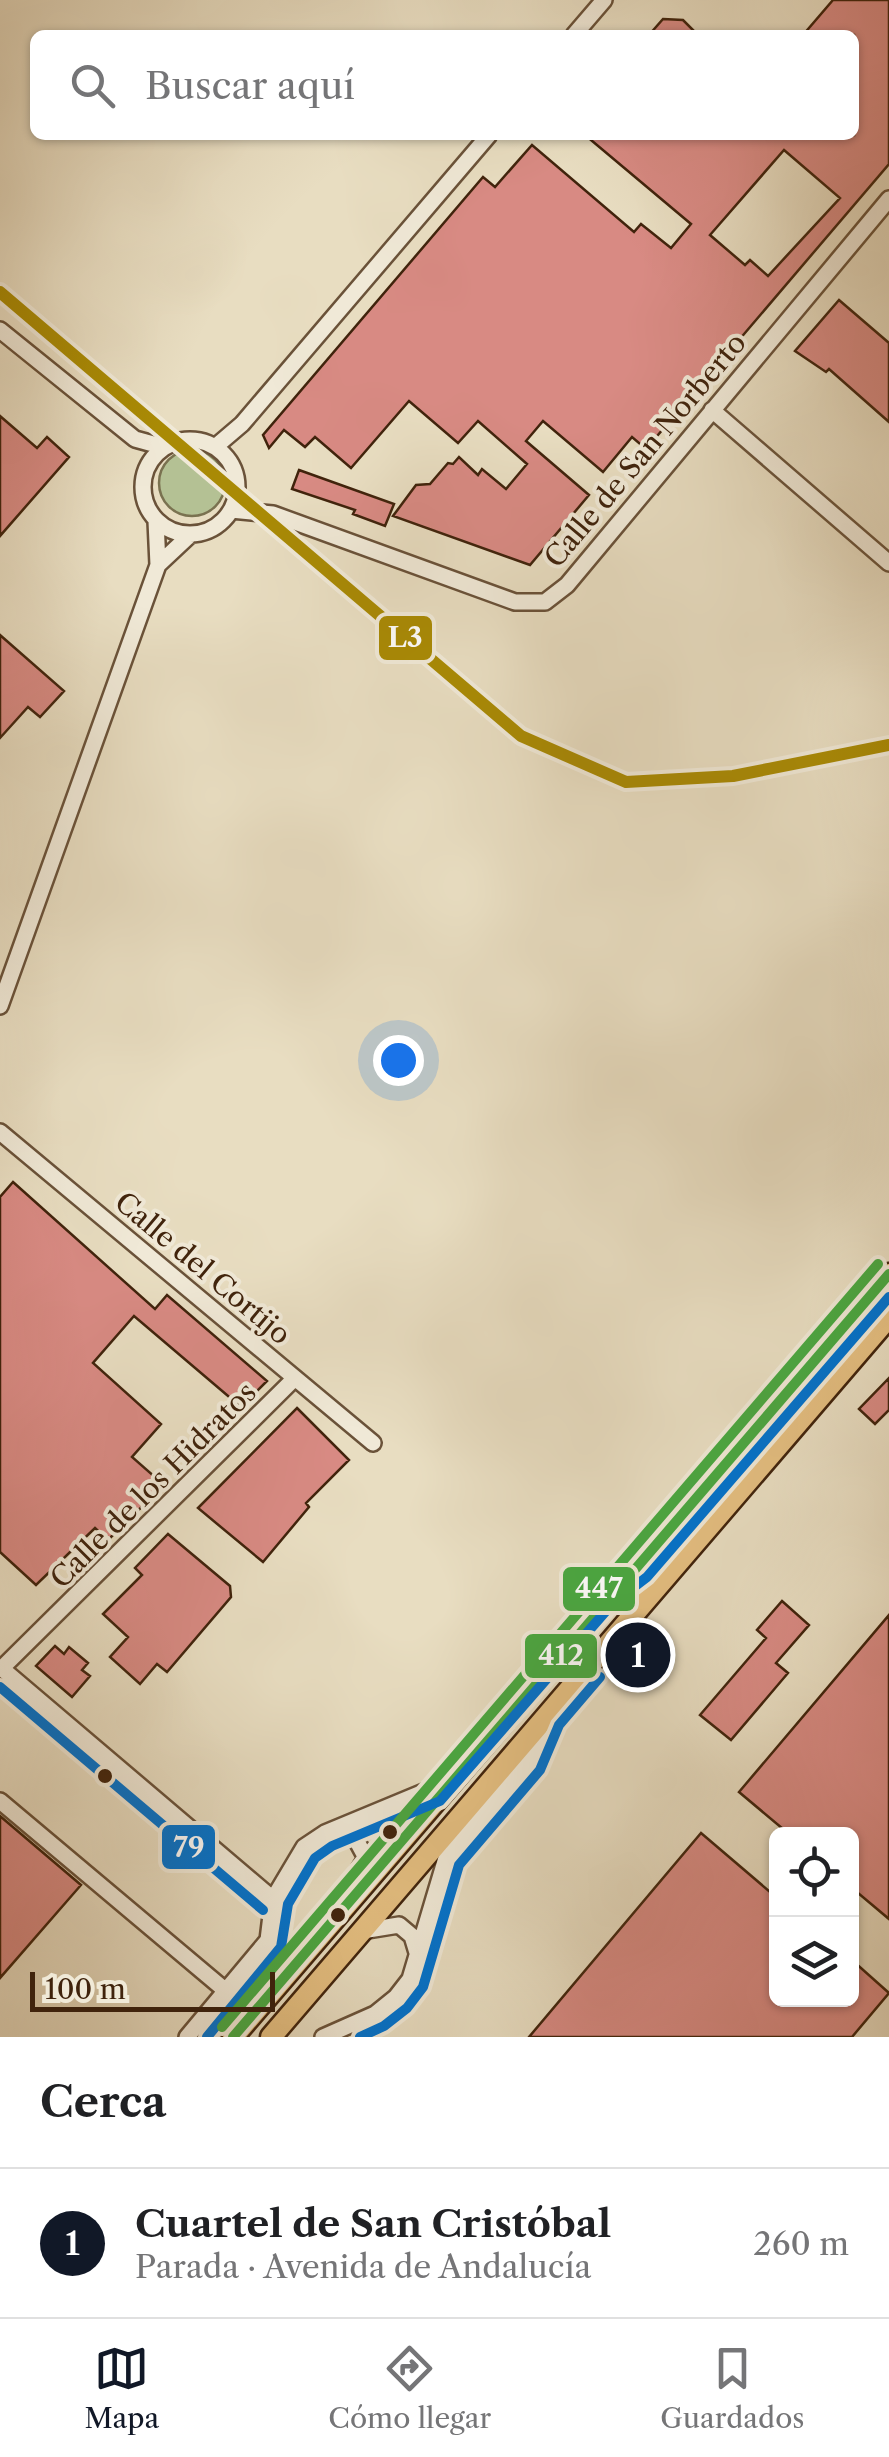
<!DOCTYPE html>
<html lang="es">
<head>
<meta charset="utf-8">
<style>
	:root { --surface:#fff; --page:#f6f6f6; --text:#202124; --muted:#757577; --line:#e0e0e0; --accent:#111827 }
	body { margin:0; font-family:"Libre Caslon Text",serif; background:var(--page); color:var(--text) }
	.controls { position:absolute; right:30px; bottom:30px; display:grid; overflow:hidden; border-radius:15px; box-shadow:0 2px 8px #0004 }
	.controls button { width:90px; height:90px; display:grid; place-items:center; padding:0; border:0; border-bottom:2px solid var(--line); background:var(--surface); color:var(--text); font:50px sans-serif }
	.scale { position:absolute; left:30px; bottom:25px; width:245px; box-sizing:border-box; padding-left:10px; border:5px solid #40230c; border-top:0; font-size:28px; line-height:35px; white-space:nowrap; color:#40230c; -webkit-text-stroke:8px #f0e9d7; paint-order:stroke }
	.you { position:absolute; left:398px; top:1060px; width:35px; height:35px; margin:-25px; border:8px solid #fff; border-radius:50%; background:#1a73e8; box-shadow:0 0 0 15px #1a73e833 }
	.badge { display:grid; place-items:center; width:65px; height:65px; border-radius:50%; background:var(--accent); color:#fff; font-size:32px; font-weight:700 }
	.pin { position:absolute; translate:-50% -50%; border:5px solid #fff; box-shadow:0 2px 10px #0006 }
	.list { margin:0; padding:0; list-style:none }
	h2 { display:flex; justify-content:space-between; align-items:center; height:130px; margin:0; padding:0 40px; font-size:42px }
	h2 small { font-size:32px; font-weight:400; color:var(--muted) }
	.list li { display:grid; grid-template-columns:65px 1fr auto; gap:30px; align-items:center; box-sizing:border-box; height:150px; padding:0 40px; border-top:2px solid var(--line) }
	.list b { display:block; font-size:38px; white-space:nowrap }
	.list p { margin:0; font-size:32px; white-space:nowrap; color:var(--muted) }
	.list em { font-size:32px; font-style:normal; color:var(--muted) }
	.icon { flex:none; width:55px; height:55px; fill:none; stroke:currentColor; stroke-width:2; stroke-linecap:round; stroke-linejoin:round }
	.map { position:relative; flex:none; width:889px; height:2037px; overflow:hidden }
	.search { position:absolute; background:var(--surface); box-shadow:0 2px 8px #0004; left:30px; right:30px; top:30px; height:110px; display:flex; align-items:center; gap:25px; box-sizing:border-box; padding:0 35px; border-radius:15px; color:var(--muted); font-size:38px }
	.sheet { height:280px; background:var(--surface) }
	nav { display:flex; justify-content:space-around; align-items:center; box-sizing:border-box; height:140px; border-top:2px solid var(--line); background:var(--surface); font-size:28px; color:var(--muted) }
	nav a { display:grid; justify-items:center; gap:5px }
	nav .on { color:var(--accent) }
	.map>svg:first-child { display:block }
	.green { fill:#b4c194; stroke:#7a7250; stroke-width:2.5 }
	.building { fill:#d88a83; stroke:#40230c; stroke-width:2.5; fill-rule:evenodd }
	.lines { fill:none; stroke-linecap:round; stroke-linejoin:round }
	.minor-casing { stroke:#6a5239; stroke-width:20 }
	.major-casing { stroke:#40230c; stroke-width:25 }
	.minor { stroke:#f0e9d7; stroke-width:15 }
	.major { stroke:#e4be80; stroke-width:20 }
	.bus-1-casing { stroke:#f0e9d7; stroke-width:18 }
	.bus-2-casing { stroke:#f0e9d7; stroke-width:18 }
	.bus-3-casing { stroke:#f0e9d7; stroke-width:18 }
	.bus-1 { stroke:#49a841; stroke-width:10 }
	.bus-2 { stroke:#0072ce; stroke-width:10 }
	.bus-3 { stroke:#49a841; stroke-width:10 }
	.metro-1-casing { stroke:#f0e9d7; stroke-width:20 }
	.metro-1 { stroke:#a98a05; stroke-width:12 }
	.bus-dot { fill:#40230c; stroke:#f0e9d7; stroke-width:4 }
	.labels { text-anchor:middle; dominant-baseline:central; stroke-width:8; stroke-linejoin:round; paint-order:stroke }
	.street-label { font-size:28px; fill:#40230c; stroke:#f0e9d7 }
	.line-badge { stroke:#f0e9d7; stroke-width:4 }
	.badge-label { font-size:28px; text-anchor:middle; font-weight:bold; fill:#fff }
</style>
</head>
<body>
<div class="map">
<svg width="889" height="2037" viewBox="0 0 889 2037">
	<rect width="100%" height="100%" fill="#e8ddc1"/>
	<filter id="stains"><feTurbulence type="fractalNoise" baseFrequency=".002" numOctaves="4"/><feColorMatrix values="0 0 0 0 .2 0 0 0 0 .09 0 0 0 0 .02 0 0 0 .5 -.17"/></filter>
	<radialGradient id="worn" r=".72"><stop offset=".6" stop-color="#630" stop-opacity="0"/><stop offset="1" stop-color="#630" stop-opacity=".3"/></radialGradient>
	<path class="green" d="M159 483a33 33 0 1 1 66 0a33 33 0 1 1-66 0Z"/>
	<path class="building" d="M 833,0 L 889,0 L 889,164 L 646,449 L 632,437 L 603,472 L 543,421 L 526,441 L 589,495 L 530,565 L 393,516 L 416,485 L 430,484 L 448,463 L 453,464 L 459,457 L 478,475 L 482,469 L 506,489 L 527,464 L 478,421 L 458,443 L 409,401 L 351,468 L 315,437 L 305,447 L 284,430 L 269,448 L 263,435 L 483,177 L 495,187 L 532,145 L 634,232 L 641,224 L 671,248 L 691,224 L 585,135 L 854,135 L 854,35 L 803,35 ZM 784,150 L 840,198 L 768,276 L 750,260 L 745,265 L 710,235 Z
		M 663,19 L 683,20 L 698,35 L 649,35 Z
		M 839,300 L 889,343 L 889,422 L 829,369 L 826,372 L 795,351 Z
		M 0,416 L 37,448 L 47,437 L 69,457 L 0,536 Z
		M 299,470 L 394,504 L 385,526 L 353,514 L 355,510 L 292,489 Z
		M 0,635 L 64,691 L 40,717 L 28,707 L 0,738 Z
		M 13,1182 L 155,1309 L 167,1295 L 267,1381 L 241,1407 L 134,1316 L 93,1363 L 161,1424 L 132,1457 L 164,1485 L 108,1540 L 95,1528 L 36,1585 L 0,1552 L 0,1197 Z
		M 889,1378 L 889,1410 L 875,1424 L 859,1409 Z
		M 297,1408 L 349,1460 L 306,1503 L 309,1507 L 263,1562 L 198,1508 Z
		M 168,1534 L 230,1586 L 231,1597 L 167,1672 L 157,1664 L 140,1684 L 110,1657 L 128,1637 L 103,1614 L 142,1575 L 135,1568 Z
		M 782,1601 L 809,1625 L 776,1663 L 788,1673 L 731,1740 L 700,1715 L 766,1638 L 757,1630 Z
		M 889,1615 L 889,1919 L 852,1888 L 852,1834 L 789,1834 L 739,1792 Z
		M 55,1646 L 64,1654 L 69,1647 L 88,1663 L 82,1670 L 90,1676 L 72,1697 L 36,1666 Z
		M 0,1816 L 81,1885 L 0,1978 Z
		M 701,1833 L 776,1897 L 776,2000 L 852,2000 L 852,1960 L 889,1993 L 852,2037 L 529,2037 Z"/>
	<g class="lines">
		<g class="minor-casing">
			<path id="minor" d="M 574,35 L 604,0
				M 0,330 L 135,439 L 164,447
				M 712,410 L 889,563
				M143 487a47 47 0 1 1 94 0a47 47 0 1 1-94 0Z
				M 215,447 L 242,424 L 489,135
				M 231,510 L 273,514 L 515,602 L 545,602 L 567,585 L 889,199
				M 158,565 L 190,535
				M 0,1006 L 158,565 L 156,521
				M 0,1132 L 373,1443
				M 0,1667 L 273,1899
				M 2,1668 L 295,1378
				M 0,1801 L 226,1991
				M 334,1830 L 353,1834 L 366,1858 L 343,1895
				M 362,1931 L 399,1925 L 412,1936 L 418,1956
				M 187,2037 L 268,1940 L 273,1899 L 304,1847 L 325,1833 L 431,1789 L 578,1620
				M 323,2037 L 375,2014 L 396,1997 L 410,1979 L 446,1858 L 528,1762 L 542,1728"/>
		</g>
		<g class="major-casing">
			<path id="major" d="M 233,2037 L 889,1274
				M 271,2037 L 889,1317"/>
		</g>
		<use href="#minor" class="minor"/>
		<use href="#major" class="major"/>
		<g class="bus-1-casing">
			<path id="bus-1" d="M 233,2037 L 889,1274"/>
		</g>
		<g class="bus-2-casing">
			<path id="bus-2" d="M 0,1687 L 263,1910
				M 207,2037 L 281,1947 L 288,1904 L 315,1858 L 332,1846 L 440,1801 L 613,1603 L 647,1577 L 889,1297
				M 360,2037 L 384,2026 L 407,2008 L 423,1987 L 459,1865 L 540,1770 L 559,1725 L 600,1677"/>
		</g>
		<g class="bus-3-casing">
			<path id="bus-3" d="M 222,2027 L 878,1264"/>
		</g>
		<use href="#bus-1" class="bus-1"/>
		<use href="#bus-2" class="bus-2"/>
		<use href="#bus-3" class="bus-3"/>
		<g class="metro-1-casing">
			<path id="metro-1" d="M 0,292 L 521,736 L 626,782 L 733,776 L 889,745"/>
		</g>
		<use href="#metro-1" class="metro-1"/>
	</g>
	<g class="bus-dot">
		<circle cx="105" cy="1776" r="9"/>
		<circle cx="390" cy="1832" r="9"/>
		<circle cx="338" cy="1915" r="9"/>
	</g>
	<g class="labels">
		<g class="street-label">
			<text transform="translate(645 450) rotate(-50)">Calle de San Norberto</text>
			<text transform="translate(203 1268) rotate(40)">Calle del Cortijo</text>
			<text transform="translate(153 1485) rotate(-45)">Calle de los Hidratos</text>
		</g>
	</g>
	<g class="line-badge">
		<rect x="377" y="614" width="57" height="48" rx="10" fill="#a98a05"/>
		<rect x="561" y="1565" width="76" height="48" rx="10" fill="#49a841"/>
		<rect x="523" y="1632" width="76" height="48" rx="10" fill="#49a841"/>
		<rect x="160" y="1823" width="57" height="48" rx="10" fill="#0072ce"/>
	</g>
	<g class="badge-label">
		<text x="405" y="647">L3</text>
		<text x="599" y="1598">447</text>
		<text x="561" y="1665">412</text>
		<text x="189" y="1857">79</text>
	</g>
	<rect width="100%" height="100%" filter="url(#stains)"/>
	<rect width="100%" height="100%" fill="url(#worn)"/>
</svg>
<div class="controls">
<button><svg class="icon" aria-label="locate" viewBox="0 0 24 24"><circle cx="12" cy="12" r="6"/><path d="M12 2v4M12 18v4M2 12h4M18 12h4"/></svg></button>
<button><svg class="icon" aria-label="layers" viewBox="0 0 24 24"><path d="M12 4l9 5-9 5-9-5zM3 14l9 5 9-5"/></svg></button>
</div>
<div class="scale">100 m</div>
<div class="you"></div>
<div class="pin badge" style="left:638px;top:1655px">1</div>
<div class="search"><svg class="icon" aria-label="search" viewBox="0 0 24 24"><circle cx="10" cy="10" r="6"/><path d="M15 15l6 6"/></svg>Buscar aquí</div>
</div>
<section class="sheet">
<h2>Cerca<small></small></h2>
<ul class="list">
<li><span class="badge">1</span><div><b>Cuartel de San Cristóbal</b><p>Parada · Avenida de Andalucía</p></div><em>260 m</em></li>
</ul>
</section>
<nav>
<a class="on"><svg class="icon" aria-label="map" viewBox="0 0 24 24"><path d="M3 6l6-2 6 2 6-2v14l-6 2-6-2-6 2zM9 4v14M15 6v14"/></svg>Mapa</a>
<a><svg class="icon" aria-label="directions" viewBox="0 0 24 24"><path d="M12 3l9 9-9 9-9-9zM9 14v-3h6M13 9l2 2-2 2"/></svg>Cómo llegar</a>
<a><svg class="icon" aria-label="saved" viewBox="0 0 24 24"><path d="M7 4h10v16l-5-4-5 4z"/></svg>Guardados</a>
</nav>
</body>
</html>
